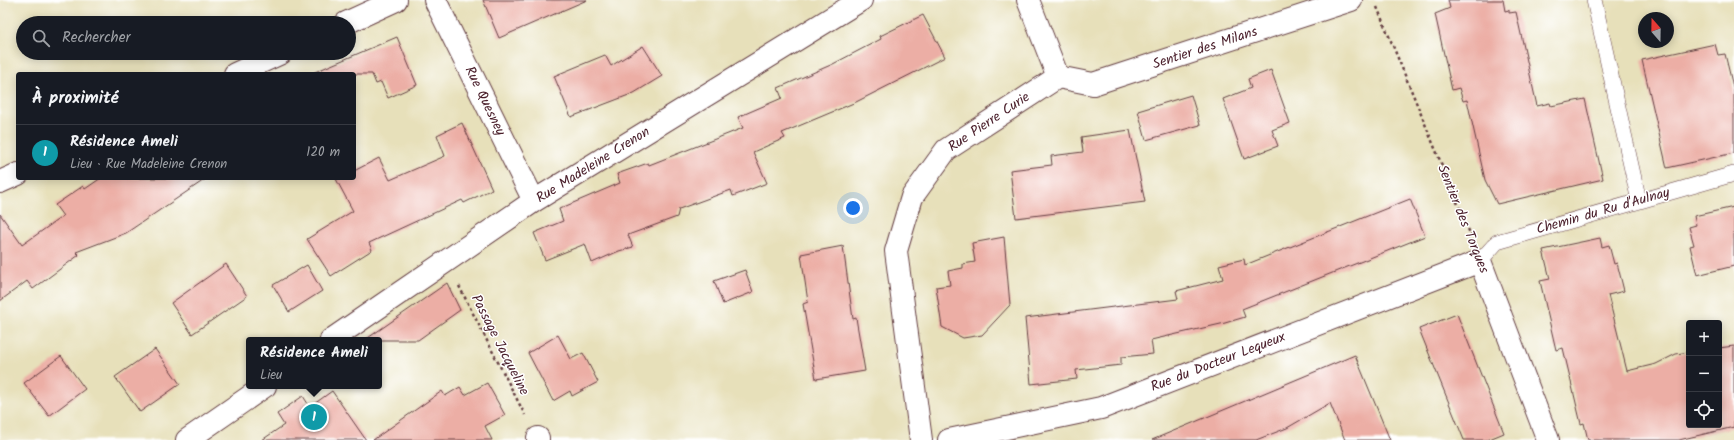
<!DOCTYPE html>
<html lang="fr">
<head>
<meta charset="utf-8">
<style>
	:root { --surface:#171b24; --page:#20242c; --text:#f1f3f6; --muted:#9ea1a6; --line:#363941; --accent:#0b8043 }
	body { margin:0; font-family:Kalam,sans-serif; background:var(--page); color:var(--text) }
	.controls { position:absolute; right:12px; bottom:12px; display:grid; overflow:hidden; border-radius:4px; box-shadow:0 2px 10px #0003 }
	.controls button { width:36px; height:36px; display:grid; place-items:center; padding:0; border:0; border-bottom:1px solid var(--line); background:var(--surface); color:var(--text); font:20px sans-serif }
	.compass { position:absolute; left:1638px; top:12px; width:36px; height:36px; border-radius:50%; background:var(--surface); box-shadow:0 2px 10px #0003; rotate:340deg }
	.you { position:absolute; left:853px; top:208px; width:14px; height:14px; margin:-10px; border:3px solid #fff; border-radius:50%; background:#1a73e8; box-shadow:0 0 0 6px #1a73e833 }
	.badge { display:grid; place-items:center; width:26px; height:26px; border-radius:50%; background:var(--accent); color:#fff; font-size:13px; font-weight:700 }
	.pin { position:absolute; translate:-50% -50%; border:2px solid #fff; box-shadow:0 1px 4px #0006 }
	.popup { position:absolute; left:246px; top:337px; width:136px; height:52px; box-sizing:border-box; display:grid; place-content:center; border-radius:4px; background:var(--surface); filter:drop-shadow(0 1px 3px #0005); font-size:13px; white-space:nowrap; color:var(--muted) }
	.popup b { font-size:15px; color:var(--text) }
	.popup::after { content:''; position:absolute; left:50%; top:100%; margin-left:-8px; border:8px solid transparent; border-top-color:var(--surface) }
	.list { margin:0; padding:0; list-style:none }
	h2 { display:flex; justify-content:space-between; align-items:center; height:52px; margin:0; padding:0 16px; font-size:17px }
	h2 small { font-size:13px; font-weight:400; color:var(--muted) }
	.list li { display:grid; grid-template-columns:26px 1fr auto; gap:12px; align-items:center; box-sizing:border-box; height:56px; padding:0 16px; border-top:1px solid var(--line) }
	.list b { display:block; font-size:15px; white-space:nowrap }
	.list p { margin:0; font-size:13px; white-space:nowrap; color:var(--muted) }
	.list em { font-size:13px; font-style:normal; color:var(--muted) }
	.icon { flex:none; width:22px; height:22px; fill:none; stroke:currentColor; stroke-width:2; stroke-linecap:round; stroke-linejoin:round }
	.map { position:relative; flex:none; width:1734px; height:440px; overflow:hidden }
	.search { position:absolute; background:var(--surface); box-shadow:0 2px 10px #0003; left:16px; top:16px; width:340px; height:44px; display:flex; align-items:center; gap:10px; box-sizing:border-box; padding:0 14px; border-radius:22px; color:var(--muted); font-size:15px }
	.panel { position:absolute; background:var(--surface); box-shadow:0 2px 10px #0003; left:16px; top:72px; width:340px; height:108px; border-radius:4px }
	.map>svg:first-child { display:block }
	.building { fill:#ecaea5 }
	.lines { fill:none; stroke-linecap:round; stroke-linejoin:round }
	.service-casing { stroke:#623c40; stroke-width:16 }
	.pedestrian-casing { stroke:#623c40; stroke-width:24 }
	.minor-casing { stroke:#623c40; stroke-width:24 }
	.path { stroke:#623c40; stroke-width:2.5; stroke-dasharray:3 3; stroke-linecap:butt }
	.service { stroke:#fff; stroke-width:15 }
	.pedestrian { stroke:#fff; stroke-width:22 }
	.minor { stroke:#fff; stroke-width:22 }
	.labels { text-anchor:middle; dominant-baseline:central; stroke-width:3; stroke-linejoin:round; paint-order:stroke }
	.street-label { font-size:14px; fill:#4a1f2b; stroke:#fff }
</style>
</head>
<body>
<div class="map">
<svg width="1734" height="440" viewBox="0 0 1734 440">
	<rect width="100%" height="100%" fill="#fff"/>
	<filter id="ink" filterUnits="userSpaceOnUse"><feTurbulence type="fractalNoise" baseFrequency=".025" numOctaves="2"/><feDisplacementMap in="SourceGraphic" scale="8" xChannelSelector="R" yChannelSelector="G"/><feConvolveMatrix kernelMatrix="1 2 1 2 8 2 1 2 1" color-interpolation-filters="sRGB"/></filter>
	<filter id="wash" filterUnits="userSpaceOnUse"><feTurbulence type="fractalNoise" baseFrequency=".012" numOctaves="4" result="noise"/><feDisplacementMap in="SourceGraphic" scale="16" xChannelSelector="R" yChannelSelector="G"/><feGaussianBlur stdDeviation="0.9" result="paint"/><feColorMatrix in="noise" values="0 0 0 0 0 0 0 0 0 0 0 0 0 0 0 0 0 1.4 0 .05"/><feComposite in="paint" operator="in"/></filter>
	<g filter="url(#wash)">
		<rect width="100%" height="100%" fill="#e7e0ba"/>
		<g id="blocks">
			<path class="building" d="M 483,0 L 587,0 L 499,38 Z
				M 1448,0 L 1503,0 L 1505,11 L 1509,10 L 1509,13 L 1516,12 L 1537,106 L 1550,103 L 1551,106 L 1585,99 L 1603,179 L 1497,204 L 1485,180 L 1467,100 L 1463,101 L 1459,88 L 1452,90 L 1435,14 L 1450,8 Z
				M 923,15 L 945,57 L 856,102 L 782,133 L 785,138 L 753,152 L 767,183 L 733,196 L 731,190 L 679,209 L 677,217 L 628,235 L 633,247 L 619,251 L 592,263 L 585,244 L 545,260 L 534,233 L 563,221 L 559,209 L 620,183 L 617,174 L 648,163 L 649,165 L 743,128 L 738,117 L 782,98 L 778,88 L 833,64 L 881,39 L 880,36 Z
				M 397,37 L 417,85 L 388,98 L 381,82 L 376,84 L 372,74 L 310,74 Z
				M 1715,44 L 1718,55 L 1725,54 L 1734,91 L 1734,153 L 1667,168 L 1642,60 Z
				M 643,46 L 662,76 L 634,93 L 571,117 L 554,76 L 605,55 L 611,66 Z
				M 1271,70 L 1290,123 L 1272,130 L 1278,146 L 1244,159 L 1223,99 L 1251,88 L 1248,79 Z
				M 1191,95 L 1200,125 L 1146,140 L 1138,111 Z
				M 462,123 L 492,189 L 464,203 L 462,200 L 369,243 L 372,250 L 331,276 L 307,239 L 353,211 L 336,179 L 354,178 L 354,171 L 379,158 L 390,180 L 445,156 L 437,135 Z
				M 1130,130 L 1145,202 L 1016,218 L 1010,170 L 1052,165 L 1051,156 L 1083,152 L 1081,137 Z
				M 101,178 L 207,178 L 126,233 L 76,252 L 79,255 L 33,289 L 27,281 L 0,301 L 0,214 L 22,245 L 63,216 L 55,205 L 83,186 L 85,189 Z
				M 1410,199 L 1425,236 L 1242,309 L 1245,317 L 1225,323 L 1151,340 L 1153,354 L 1121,357 L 1121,365 L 1076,370 L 1077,379 L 1031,384 L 1025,318 L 1178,299 L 1176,291 L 1223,279 L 1219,265 L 1244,259 L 1245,265 Z
				M 1734,207 L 1734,266 L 1697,275 L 1690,246 L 1694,245 L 1689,227 L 1696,225 L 1694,216 Z
				M 1004,237 L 1010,305 L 982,335 L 963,338 L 942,327 L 936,287 L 950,285 L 948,271 L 963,268 L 963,264 L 975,262 L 972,243 Z
				M 1600,238 L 1602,247 L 1609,245 L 1614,264 L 1617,263 L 1624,291 L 1608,295 L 1627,371 L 1656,364 L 1676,354 L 1689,352 L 1689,425 L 1719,425 L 1719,348 L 1734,346 L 1734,427 L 1679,440 L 1588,440 L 1584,423 L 1581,424 L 1563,348 L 1556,350 L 1540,281 L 1550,279 L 1543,250 Z
				M 843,246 L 853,319 L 856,318 L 865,371 L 816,379 L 803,304 L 808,302 L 801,254 Z
				M 226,264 L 247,296 L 192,334 L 171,303 Z
				M 307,265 L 322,291 L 289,312 L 273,285 Z
				M 745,270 L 753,292 L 723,304 L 714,281 Z
				M 447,283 L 460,310 L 418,340 L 365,340 Z
				M 1457,314 L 1504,433 L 1487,440 L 1464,440 L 1419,329 Z
				M 558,335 L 571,359 L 583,353 L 598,382 L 572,396 L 570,391 L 553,401 L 528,353 Z
				M 155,349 L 180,384 L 140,412 L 115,377 Z
				M 1355,355 L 1390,440 L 1345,440 L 1330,403 L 1287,428 L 1256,440 L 1152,440 Z
				M 61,356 L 85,389 L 49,416 L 24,383 Z
				M 487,383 L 505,415 L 485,426 L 492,440 L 373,440 L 442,391 L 445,396 L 460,387 L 465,395 Z
				M 332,391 L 366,440 L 262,440 L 284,425 L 277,414 L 303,396 L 310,407 Z"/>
		</g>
	</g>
	<g filter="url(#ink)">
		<use href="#blocks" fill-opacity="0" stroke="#623c40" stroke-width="1"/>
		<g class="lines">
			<g class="service-casing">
				<path id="service" d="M 1594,0 L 1639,201
					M 1480,261 L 1497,242 L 1734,174"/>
			</g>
			<g class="pedestrian-casing">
				<path id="pedestrian" d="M 1058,77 L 1093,84 L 1351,0"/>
			</g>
			<g class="minor-casing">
				<path id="minor" d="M 435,0 L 534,201
					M 346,23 L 396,0
					M 235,74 L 281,53
					M 0,182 L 18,174
					M 331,340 L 534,201 L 861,0
					M 538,438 L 538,440
					M 187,440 L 265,386
					M 921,440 L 896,251 L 912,197 L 946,150 L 1058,77 L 1028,0
					M 949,440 L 1101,408 L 1480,261 L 1548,440"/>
			</g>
			<path class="path" d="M 1377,7 L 1471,236
				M 459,286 L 525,415"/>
			<use href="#service" class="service"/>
			<use href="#pedestrian" class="pedestrian"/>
			<use href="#minor" class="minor"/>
		</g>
	</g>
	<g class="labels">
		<g class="street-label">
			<text transform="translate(1205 48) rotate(-18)">Sentier des Milans</text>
			<text transform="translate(485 101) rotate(64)">Rue Quesney</text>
			<text transform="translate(989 122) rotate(-34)">Rue Pierre Curie</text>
			<text transform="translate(593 165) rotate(-32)">Rue Madeleine Crenon</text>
			<text transform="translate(1603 211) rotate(-16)">Chemin du Ru d'Aulnay</text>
			<text transform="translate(1463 219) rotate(68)">Sentier des Torques</text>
			<text transform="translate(500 345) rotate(63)">Passage Jacqueline</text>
			<text transform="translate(1218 362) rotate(-21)">Rue du Docteur Lequeux</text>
		</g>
	</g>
</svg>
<div class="controls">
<button>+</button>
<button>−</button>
<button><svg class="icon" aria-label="locate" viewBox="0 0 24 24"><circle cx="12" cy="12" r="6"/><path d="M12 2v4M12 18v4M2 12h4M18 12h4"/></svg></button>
</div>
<svg class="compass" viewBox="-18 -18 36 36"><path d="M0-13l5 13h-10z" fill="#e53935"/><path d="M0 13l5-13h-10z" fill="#9ea1a6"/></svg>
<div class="you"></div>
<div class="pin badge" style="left:314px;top:417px;background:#0f9aa8">1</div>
<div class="popup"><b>Résidence Ameli</b>Lieu</div>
<div class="search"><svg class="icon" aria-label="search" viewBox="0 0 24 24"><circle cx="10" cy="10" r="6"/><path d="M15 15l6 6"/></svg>Rechercher</div>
<section class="panel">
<h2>À proximité<small></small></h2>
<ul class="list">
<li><span class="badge" style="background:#0f9aa8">1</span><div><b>Résidence Ameli</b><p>Lieu · Rue Madeleine Crenon</p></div><em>120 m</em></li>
</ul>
</section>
</div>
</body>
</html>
